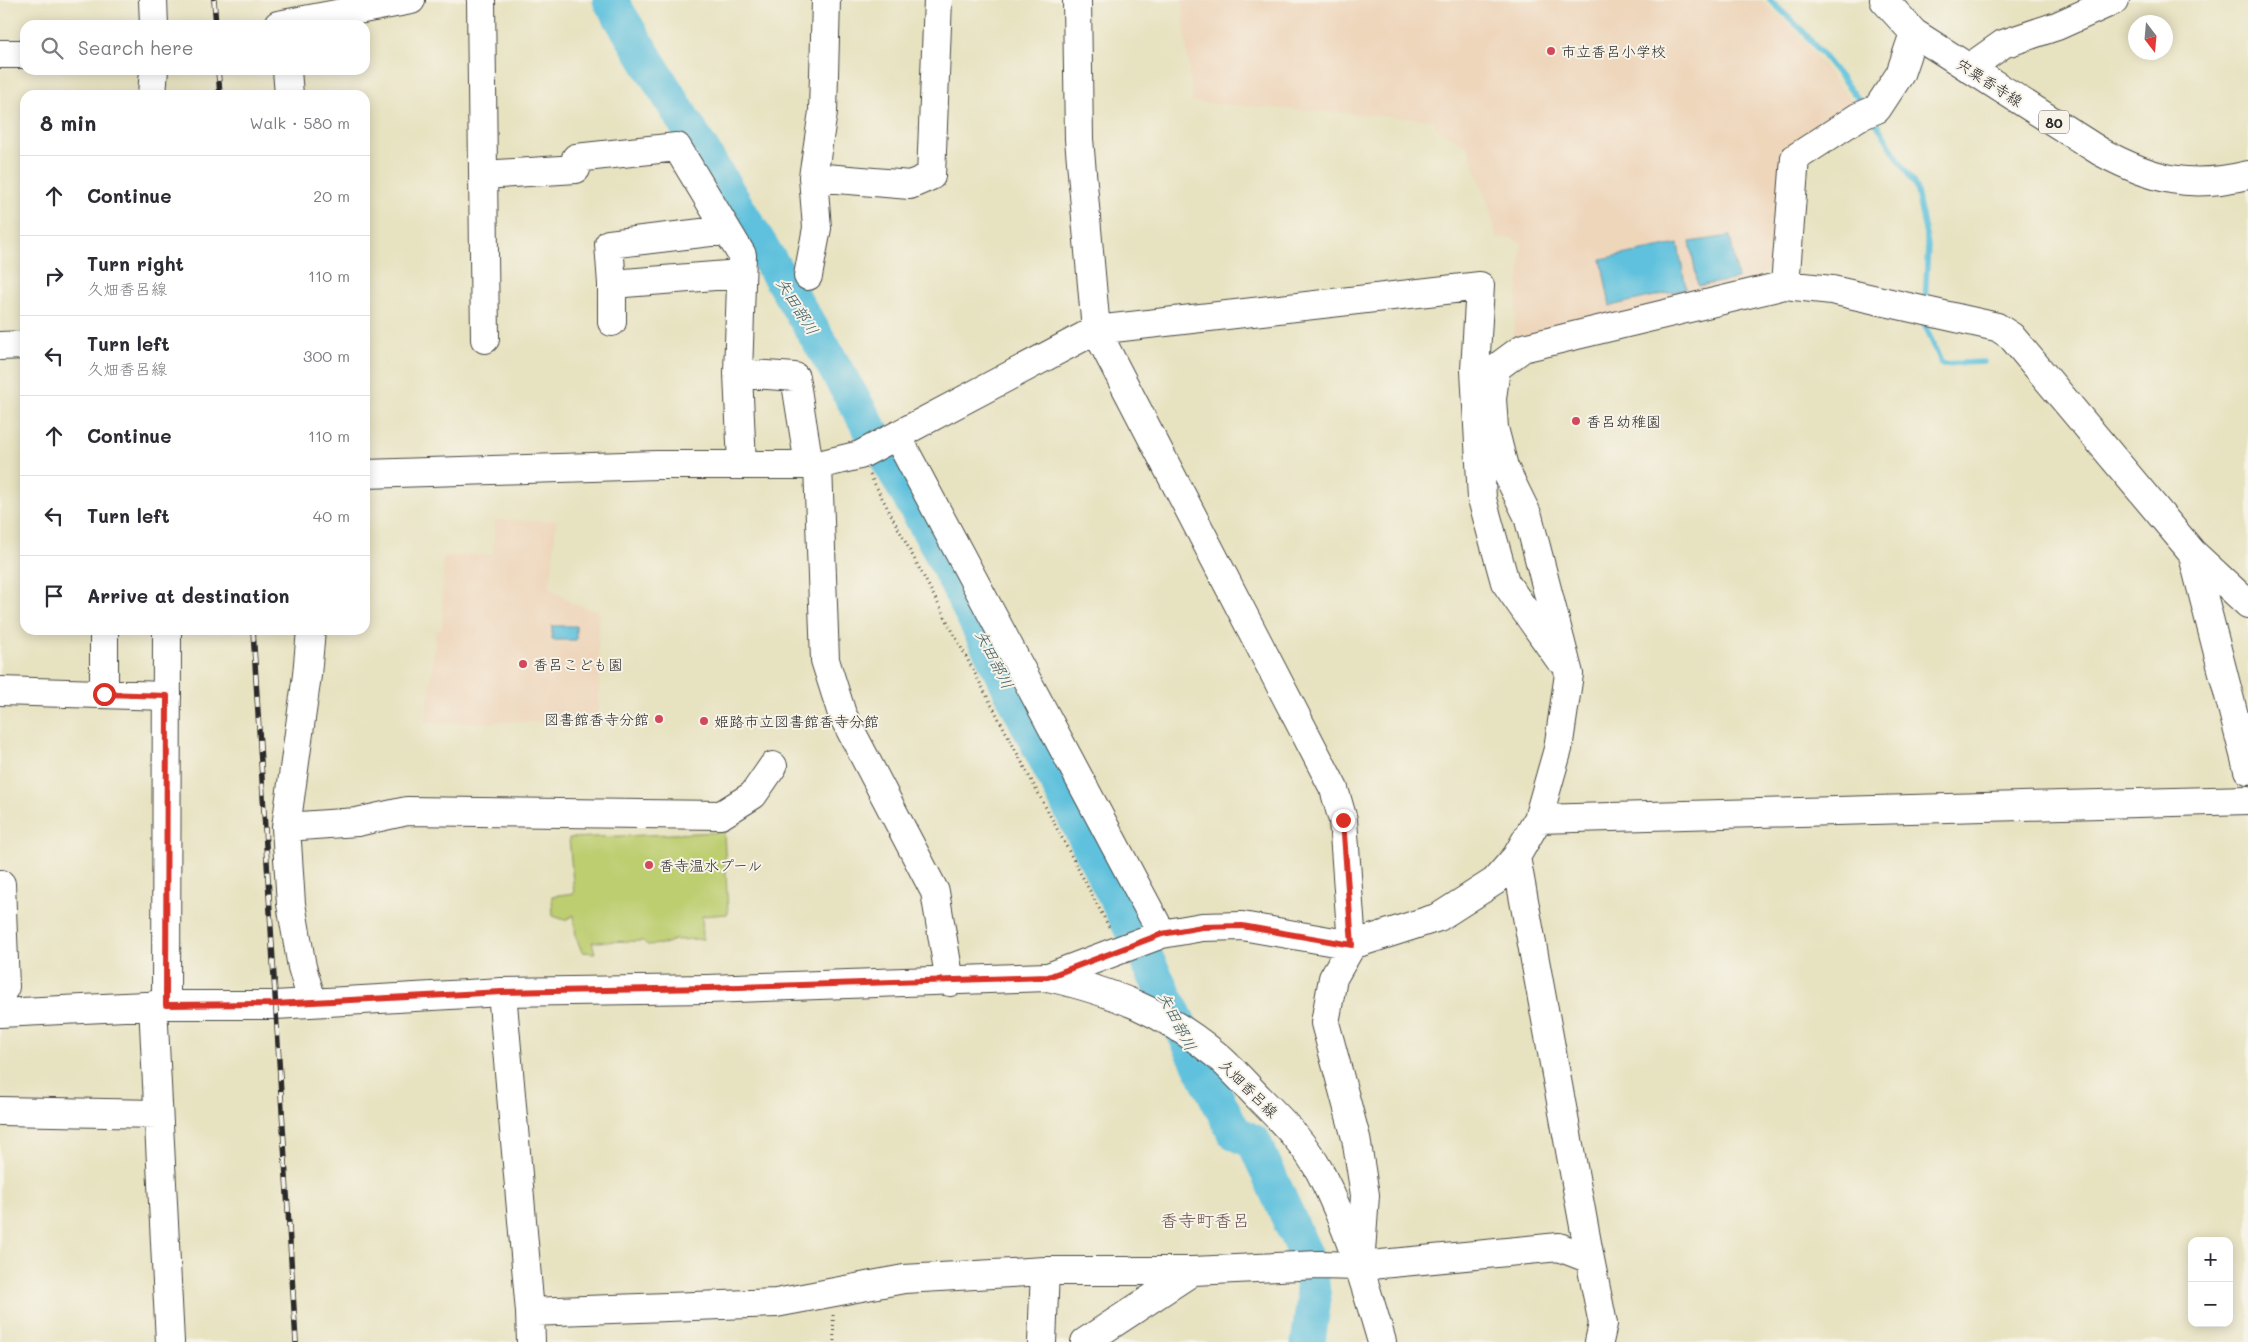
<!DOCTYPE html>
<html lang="en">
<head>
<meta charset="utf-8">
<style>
	:root { --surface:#fff; --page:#f7f7f7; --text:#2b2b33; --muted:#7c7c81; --line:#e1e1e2 }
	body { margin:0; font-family:Mali,"Klee One",sans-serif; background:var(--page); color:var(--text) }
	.controls { position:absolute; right:15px; bottom:15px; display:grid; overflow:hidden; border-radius:10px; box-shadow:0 2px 12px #0003 }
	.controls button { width:45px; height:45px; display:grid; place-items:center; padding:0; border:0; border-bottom:1px solid var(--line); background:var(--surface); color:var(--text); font:25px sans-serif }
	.compass { position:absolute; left:2128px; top:15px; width:45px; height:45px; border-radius:50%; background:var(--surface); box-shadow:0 2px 12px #0003; rotate:164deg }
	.stop { position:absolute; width:15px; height:15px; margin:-11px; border:4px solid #d93025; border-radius:50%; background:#fff }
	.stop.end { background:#d93025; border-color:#fff; box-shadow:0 1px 5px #0008 }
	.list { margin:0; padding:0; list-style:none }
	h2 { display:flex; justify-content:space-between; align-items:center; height:65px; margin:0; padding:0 20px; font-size:21px }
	h2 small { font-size:16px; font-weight:400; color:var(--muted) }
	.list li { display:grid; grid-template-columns:32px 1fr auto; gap:15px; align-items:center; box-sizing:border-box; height:80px; padding:0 20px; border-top:1px solid var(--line) }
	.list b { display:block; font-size:19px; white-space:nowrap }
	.list p { margin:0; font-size:16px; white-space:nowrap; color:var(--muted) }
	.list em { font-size:16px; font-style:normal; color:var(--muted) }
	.icon { flex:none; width:28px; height:28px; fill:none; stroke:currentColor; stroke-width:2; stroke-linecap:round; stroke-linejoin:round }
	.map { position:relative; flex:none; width:2248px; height:1342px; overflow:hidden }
	.search { position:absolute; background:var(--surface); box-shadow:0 2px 12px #0003; left:20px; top:20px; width:350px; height:55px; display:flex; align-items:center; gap:12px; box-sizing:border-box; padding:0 18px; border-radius:15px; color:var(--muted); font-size:19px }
	.panel { position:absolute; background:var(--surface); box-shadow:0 2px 12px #0003; left:20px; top:90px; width:350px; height:545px; border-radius:15px }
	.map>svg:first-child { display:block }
	.built { fill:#eed6bb }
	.green { fill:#bdce71; stroke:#747c4e }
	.water { fill:#5fc1dd; stroke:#457684 }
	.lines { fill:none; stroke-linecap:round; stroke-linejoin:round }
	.stream { stroke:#5fc1dd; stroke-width:5.5 }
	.river { stroke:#5fc1dd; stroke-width:35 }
	.minor-casing { stroke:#474641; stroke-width:30 }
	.major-casing { stroke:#474641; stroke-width:30 }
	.path { stroke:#474641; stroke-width:3; stroke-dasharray:1 4; stroke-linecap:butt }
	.minor { stroke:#fff; stroke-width:28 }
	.major { stroke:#fff; stroke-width:28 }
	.rail-casing { stroke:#2b2b2b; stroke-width:5.5 }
	.rail { stroke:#f7f3e8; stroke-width:4; stroke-dasharray:11; stroke-linecap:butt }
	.route { stroke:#d93025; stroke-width:6 }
	.poi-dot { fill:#d1495b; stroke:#f7f3e8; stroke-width:2 }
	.labels { text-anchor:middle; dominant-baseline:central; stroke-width:4; stroke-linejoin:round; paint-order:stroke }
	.shield { fill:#f7f3e8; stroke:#686764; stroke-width:1 }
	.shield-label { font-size:14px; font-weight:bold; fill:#2b2b2b }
	.poi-label { font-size:15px; fill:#2b2b2b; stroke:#f7f3e8; text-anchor:start }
	.street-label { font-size:15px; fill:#2b2b2b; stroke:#f7f3e8 }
	.water-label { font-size:16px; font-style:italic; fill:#3b5860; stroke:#f7f3e8 }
	.quarter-label { font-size:18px; fill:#6c544f; stroke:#f7f3e8 }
</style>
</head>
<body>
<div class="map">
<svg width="2248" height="1342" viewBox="0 0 2248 1342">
	<rect width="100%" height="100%" fill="#f7f3e8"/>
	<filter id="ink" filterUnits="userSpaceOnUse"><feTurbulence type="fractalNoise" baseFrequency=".02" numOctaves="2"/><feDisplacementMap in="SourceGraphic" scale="10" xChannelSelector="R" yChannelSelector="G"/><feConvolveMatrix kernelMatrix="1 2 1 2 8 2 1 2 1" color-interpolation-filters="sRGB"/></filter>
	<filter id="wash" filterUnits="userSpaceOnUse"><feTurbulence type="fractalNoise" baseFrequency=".0096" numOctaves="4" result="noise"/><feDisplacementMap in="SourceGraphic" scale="20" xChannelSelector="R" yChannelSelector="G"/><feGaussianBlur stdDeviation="1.12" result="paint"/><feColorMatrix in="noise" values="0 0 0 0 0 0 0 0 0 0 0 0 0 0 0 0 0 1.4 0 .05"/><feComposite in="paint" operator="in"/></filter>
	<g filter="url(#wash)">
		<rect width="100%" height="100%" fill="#e7e2c0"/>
		<path class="built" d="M 1182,0 L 1761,0 L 1795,29 L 1855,106 L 1789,150 L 1778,193 L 1777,240 L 1770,265 L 1756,282 L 1513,339 L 1522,243 L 1512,238 L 1497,239 L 1490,209 L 1467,146 L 1435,128 L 1434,120 L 1192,102 Z
			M 495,520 L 556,521 L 550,588 L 572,603 L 598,611 L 599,721 L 426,723 L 436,630 L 442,630 L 443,556 L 493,554 Z"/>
		<path class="green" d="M 724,832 L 728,914 L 702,916 L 703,939 L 674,940 L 664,944 L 647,945 L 643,941 L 592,942 L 595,953 L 582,952 L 576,937 L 574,915 L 565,920 L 553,916 L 552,896 L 574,893 L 569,838 Z"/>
		<path class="water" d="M 1730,236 L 1738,279 L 1698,286 L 1690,242 Z
			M 1678,244 L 1686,289 L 1610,306 L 1601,259 Z
			M 552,626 L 576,626 L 576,640 L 552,640 Z"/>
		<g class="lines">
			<path class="stream" d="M 1770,0 L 1803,31 L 1865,107
				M 1873,118 L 1916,187 L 1928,245 L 1925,303
				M 1924,319 L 1924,323 L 1942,364 L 1984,362"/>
			<path class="river" d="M 610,0 L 824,349 L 936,543 L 1234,1132 L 1254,1142 L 1304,1252 L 1311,1276 L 1314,1299 L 1308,1342"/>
		</g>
	</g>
	<g filter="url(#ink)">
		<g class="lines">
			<g class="minor-casing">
				<path id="minor" d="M 153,0 L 154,25
					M 481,0 L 485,339
					M 826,0 L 823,112 L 813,177 L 910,185 L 931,176 L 938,0
					M 1077,0 L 1079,139 L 1096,330 L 1334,789 L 1343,820 L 1352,945 L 1333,978 L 1325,1023 L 1356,1138 L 1365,1195 L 1360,1266
					M 0,54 L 25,54
					M 1969,68 L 2003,44 L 2057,26 L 2115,0
					M 287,70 L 289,95
					M 483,175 L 576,169 L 576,158 L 677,147 L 742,255 L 738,373 L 742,465
					M 727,230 L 609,244 L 612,284 L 740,274
					M 808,276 L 817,228 L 813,177
					M 1785,285 L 1795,158 L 1858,117 L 1877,109 L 1900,74 L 1914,33
					M 612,322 L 612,284
					M 738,373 L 795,377 L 809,465
					M 897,436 L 1162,934
					M 818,465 L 825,660 L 842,714 L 935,892 L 950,982
					M 365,474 L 657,465 L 818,465 L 860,455 L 1096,330 L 1480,286 L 1475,370 L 1482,499 L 1505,582 L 1559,659
					M 2192,552 L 2248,770
					M 104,630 L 104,694
					M 311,630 L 307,675 L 286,827 L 291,904 L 302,967 L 312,1001
					M 0,691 L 167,696
					M 1538,819 L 2248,800
					M 286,827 L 357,822 L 407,811 L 721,815 L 753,795 L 773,766
					M 1516,857 L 1590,1259 L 1603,1324 L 1599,1342
					M 1048,977 L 1162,934 L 1202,927 L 1242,926 L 1352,945 L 1439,917 L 1495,881 L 1516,857 L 1538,819 L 1558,749 L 1569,674 L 1528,516 L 1504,467 L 1494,428 L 1492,399 L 1496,368 L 1523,348 L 1785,285 L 1832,290 L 1997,327 L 2011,336 L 2192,552 L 2248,604
					M 502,992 L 530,1312 L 531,1342
					M 0,995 L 5,987 L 1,884
					M 153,1005 L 170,1342
					M 0,1013 L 166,1005
					M 0,1111 L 158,1114
					M 530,1312 L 776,1303 L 904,1279 L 1045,1271 L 1193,1271 L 1319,1265 L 1360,1266 L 1559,1247 L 1590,1259
					M 1042,1342 L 1045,1271
					M 1085,1342 L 1193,1271"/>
			</g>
			<g class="major-casing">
				<path id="major" d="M 1884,0 L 1914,33 L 2101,152 C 2153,180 2190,189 2248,175
					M 278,25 L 411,0
					M 152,95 L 154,70
					M 0,346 L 25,345
					M 167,630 L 166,1005 L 275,1005 L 502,992 L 708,989 L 1048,977 C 1113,992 1163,1011 1215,1054 C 1231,1067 1245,1084 1260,1099 C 1282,1121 1305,1144 1320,1172 C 1348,1226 1365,1284 1382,1342"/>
			</g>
			<path class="path" d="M 870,475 L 1110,929
				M 833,1315 L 834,1342"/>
			<use href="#minor" class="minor"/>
			<use href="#major" class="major"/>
			<g class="rail-casing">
				<path id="rail" d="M 214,0 L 216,25
					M 218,70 L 220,95
					M 253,630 L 296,1342"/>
			</g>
			<use href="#rail" class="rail"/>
		</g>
	</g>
	<g class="lines" filter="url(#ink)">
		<path class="route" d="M 104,694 L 167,696 L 166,1005 L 275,1004 L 502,992 L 708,988 L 1048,977 L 1162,934 L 1202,927 L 1242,926 L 1352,945 L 1343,820"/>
	</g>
	<g class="poi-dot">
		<circle cx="1551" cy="51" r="5"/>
		<circle cx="1576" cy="421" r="5"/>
		<circle cx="523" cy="664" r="5"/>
		<circle cx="659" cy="719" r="5"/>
		<circle cx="704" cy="721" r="5"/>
		<circle cx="649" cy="865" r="5"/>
	</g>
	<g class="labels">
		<rect class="shield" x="2039" y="110.5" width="30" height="23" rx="4"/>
		<g class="shield-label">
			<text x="2054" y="122">80</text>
		</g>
		<g class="poi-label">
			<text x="1561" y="51">市立香呂小学校</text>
			<text x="1586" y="421">香呂幼稚園</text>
			<text x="533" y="664">香呂こども園</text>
			<text x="649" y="719" text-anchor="end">図書館香寺分館</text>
			<text x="714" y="721">姫路市立図書館香寺分館</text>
			<text x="659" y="865">香寺温水プール</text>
		</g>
		<g class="street-label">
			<text transform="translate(1990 82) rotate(33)">宍粟香寺線</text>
			<text transform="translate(1249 1088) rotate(45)">久畑香呂線</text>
		</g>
		<g class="water-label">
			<text transform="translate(798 306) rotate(58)">矢田部川</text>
			<text transform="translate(995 659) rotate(63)">矢田部川</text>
			<text transform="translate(1178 1021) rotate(63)">矢田部川</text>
		</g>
		<g class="quarter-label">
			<text x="1205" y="1220">香寺町香呂</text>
		</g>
	</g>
</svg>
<div class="controls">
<button>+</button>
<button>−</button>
</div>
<svg class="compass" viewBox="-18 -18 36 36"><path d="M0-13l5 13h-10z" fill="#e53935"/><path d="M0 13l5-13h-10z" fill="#7c7c81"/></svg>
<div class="stop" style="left:104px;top:694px"></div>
<div class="stop end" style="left:1343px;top:820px"></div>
<div class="search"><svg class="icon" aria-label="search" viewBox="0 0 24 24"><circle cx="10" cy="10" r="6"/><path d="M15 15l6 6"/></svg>Search here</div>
<section class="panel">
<h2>8 min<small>Walk · 580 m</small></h2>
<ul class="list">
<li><svg class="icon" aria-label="ahead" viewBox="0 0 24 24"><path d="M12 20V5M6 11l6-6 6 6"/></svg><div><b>Continue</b></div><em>20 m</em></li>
<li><svg class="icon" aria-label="right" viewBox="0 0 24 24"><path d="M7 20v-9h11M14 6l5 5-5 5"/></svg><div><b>Turn right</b><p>久畑香呂線</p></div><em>110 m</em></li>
<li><svg class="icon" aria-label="left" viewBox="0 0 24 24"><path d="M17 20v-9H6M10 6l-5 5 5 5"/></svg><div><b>Turn left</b><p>久畑香呂線</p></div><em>300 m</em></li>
<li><svg class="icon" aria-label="ahead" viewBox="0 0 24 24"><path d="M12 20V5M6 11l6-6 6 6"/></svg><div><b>Continue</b></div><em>110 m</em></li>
<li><svg class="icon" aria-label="left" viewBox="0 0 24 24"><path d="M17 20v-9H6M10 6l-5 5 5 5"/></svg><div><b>Turn left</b></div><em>40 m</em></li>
<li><svg class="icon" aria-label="arrive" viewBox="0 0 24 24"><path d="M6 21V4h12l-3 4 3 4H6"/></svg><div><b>Arrive at destination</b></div></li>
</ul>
</section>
</div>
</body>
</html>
